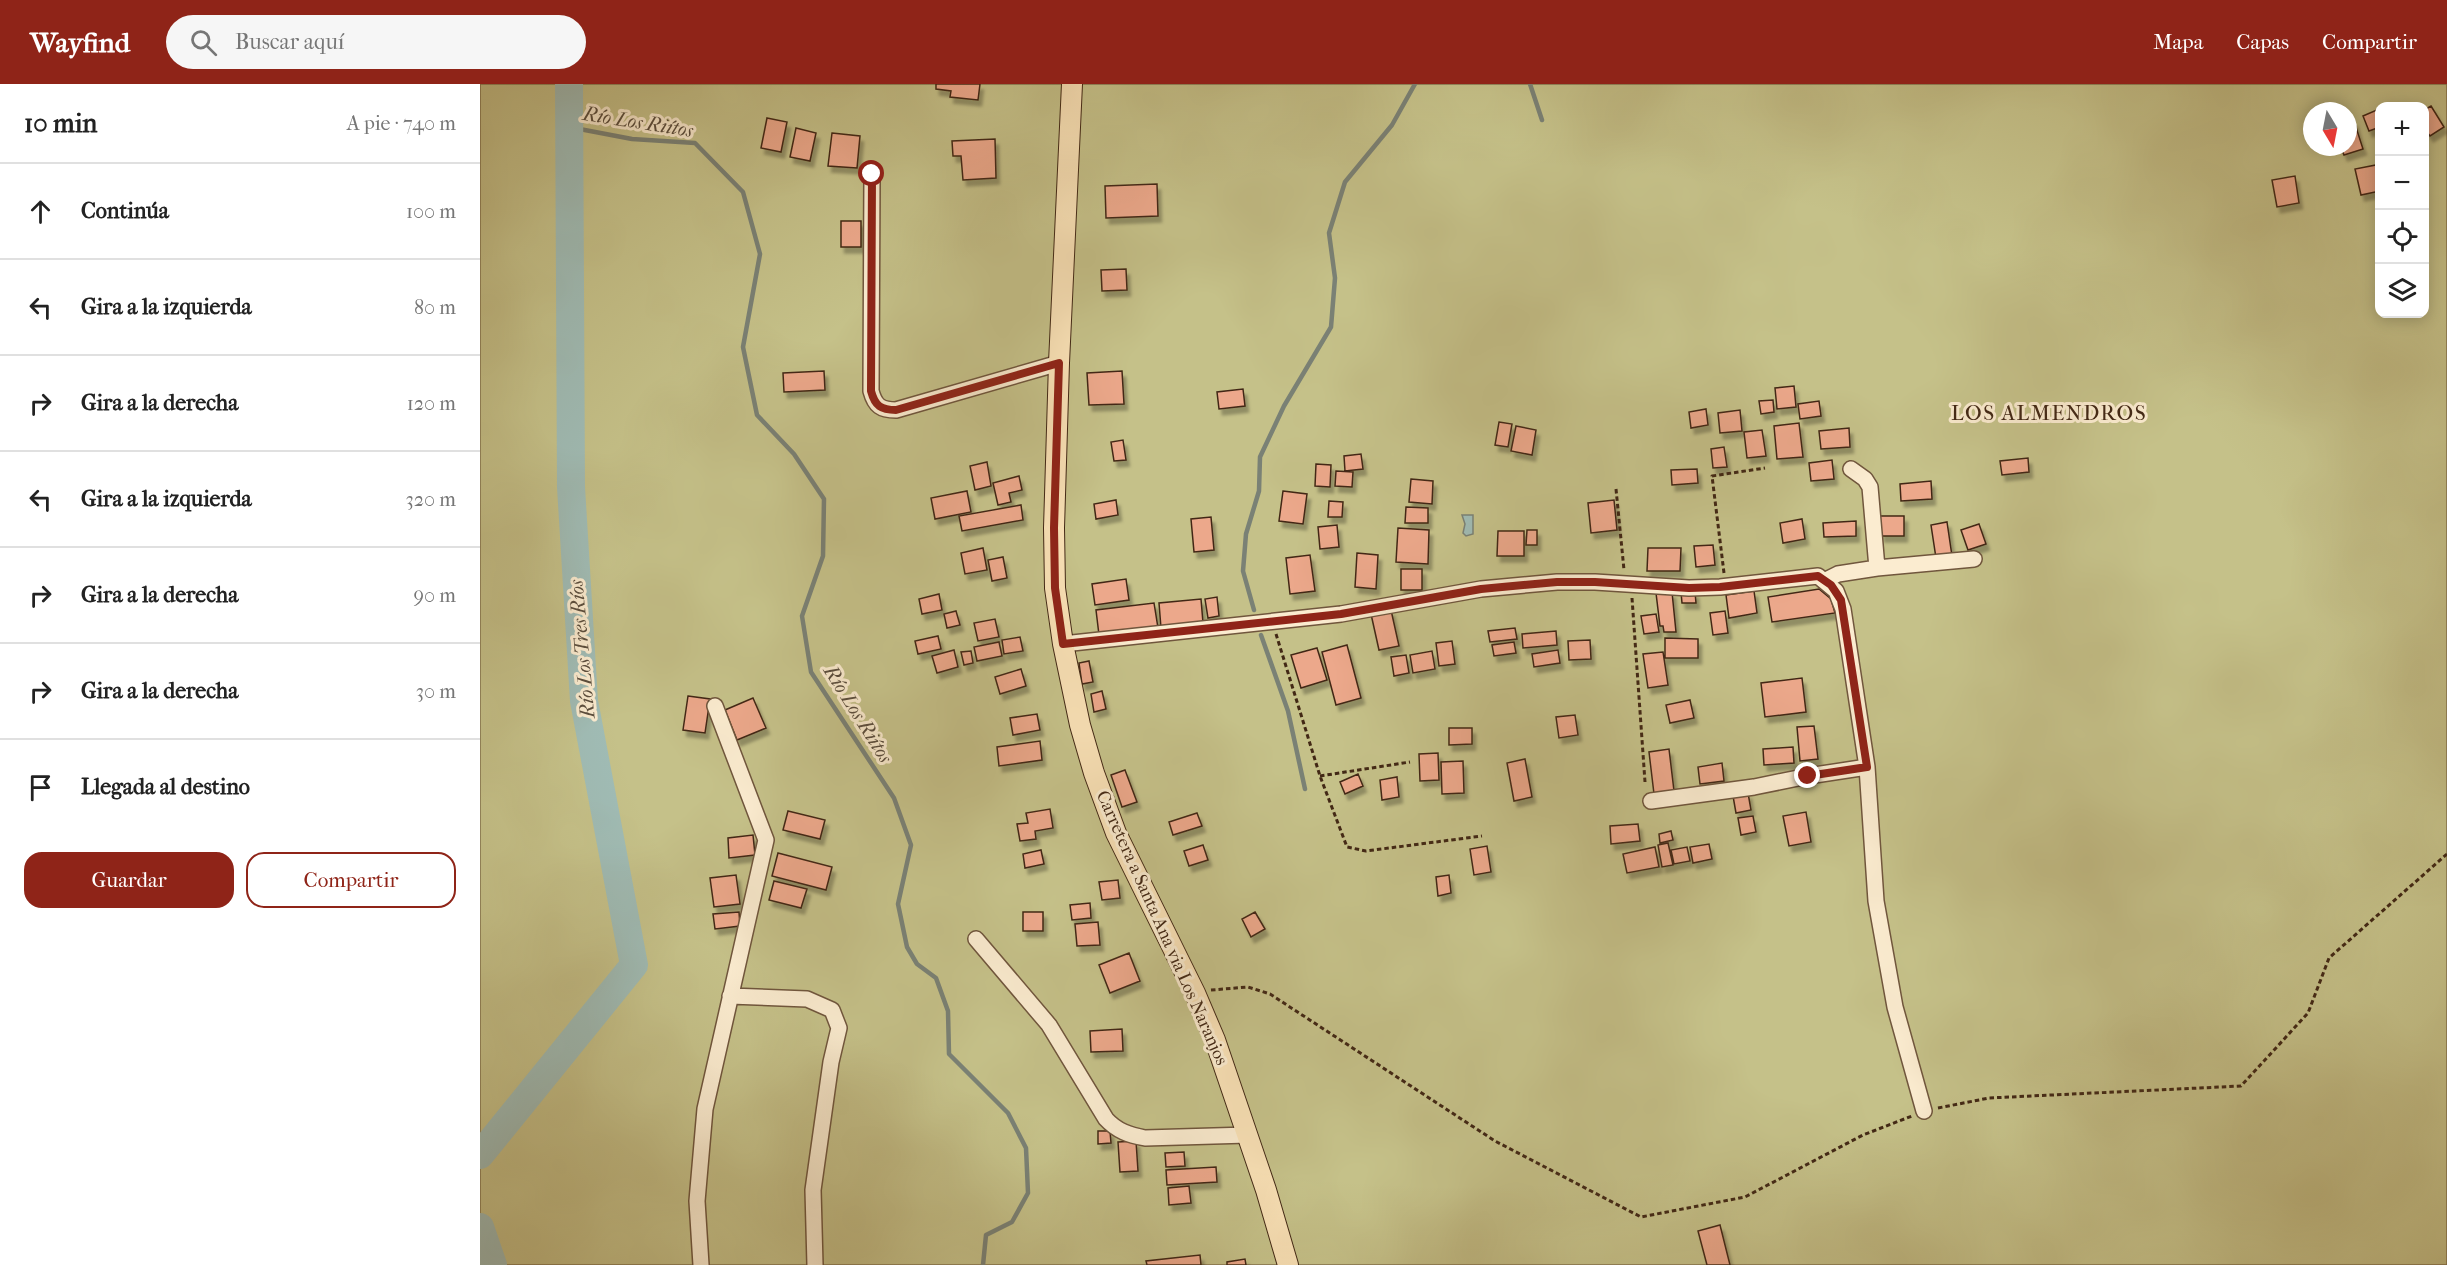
<!DOCTYPE html>
<html lang="es">
<head>
<meta charset="utf-8">
<style>
	:root { --surface:#fff; --page:#f6f6f6; --text:#222; --muted:#767676; --line:#e0e0e0; --accent:#8f2418 }
	body { margin:0; font-family:"IM FELL French Canon",serif; background:var(--page); color:var(--text) }
	.controls { position:absolute; right:18px; top:18px; display:grid; overflow:hidden; border-radius:12px; box-shadow:0 3px 15px #0003 }
	.controls button { width:54px; height:54px; display:grid; place-items:center; padding:0; border:0; border-bottom:2px solid var(--line); background:var(--surface); color:var(--text); font:30px sans-serif }
	.compass { position:absolute; left:1823px; top:18px; width:54px; height:54px; border-radius:50%; background:var(--surface); box-shadow:0 3px 15px #0003; rotate:170deg }
	.stop { position:absolute; width:18px; height:18px; margin:-14px; border:4px solid #8f2418; border-radius:50%; background:#fff }
	.stop.end { background:#8f2418; border-color:#fff; box-shadow:0 2px 6px #0008 }
	.list { margin:0; padding:0; list-style:none }
	h2 { display:flex; justify-content:space-between; align-items:center; height:78px; margin:0; padding:0 24px; font-size:26px }
	h2 small { font-size:20px; font-weight:400; color:var(--muted) }
	.list li { display:grid; grid-template-columns:39px 1fr auto; gap:18px; align-items:center; box-sizing:border-box; height:96px; padding:0 24px; border-top:2px solid var(--line) }
	.list b { display:block; font-size:22px; white-space:nowrap }
	.list em { font-size:20px; font-style:normal; color:var(--muted) }
	.actions { display:flex; gap:12px; padding:18px 24px }
	.actions a { flex:1; padding:14px 0; border:2px solid var(--accent); border-radius:18px; text-align:center; font-size:21px; color:var(--accent) }
	.actions .main { background:var(--accent); color:#fff }
	.icon { flex:none; width:33px; height:33px; fill:none; stroke:currentColor; stroke-width:2; stroke-linecap:round; stroke-linejoin:round }
	.map { position:relative; flex:none; width:1967px; height:1181px; overflow:hidden }
	header { display:flex; align-items:center; gap:36px; box-sizing:border-box; height:84px; padding:0 30px; background:var(--accent); color:#fff }
	header strong { font-size:28px }
	nav { display:flex; gap:33px; margin-inline-start:auto; font-size:21px }
	.search { width:420px; height:54px; background:var(--page); display:flex; align-items:center; gap:15px; box-sizing:border-box; padding:0 21px; border-radius:33px; color:var(--muted); font-size:22px }
	main { display:flex }
	aside { flex:1; background:var(--surface) }
	.map>svg:first-child { display:block }
	.green { fill:#c5c189; stroke:#84744f; stroke-width:1.5; fill-rule:evenodd }
	.water { fill:#a0bcb5; stroke:#7a8175; stroke-width:1.5 }
	.lines { fill:none; stroke-linecap:round; stroke-linejoin:round }
	.stream { stroke:#7a8175; stroke-width:4.5 }
	.river { stroke:#a0bcb5; stroke-width:28 }
	.building { fill:#eca88b; stroke:#422815; stroke-width:1.5; filter:url(#shadow) }
	.minor-casing { stroke:#70563d; stroke-width:18 }
	.major-casing { stroke:#422815; stroke-width:22 }
	.path { stroke:#422815; stroke-width:3; stroke-dasharray:4.5 3; stroke-linecap:butt }
	.minor { stroke:#fbecd0; stroke-width:15 }
	.major { stroke:#f9e1b6; stroke-width:20 }
	.route { stroke:#8f2418; stroke-width:8 }
	.labels { text-anchor:middle; dominant-baseline:central; stroke-width:6; stroke-linejoin:round; paint-order:stroke }
	.street-label { font-size:18px; fill:#422815; stroke:#fbecd0 }
	.water-label { font-size:20px; font-style:italic; fill:#5a4d3d; stroke:#fbecd0 }
	.quarter-label { font-size:21px; letter-spacing:1.5px; fill:#422815; stroke:#fbecd0 }
</style>
</head>
<body>
<header>
<strong>Wayfind</strong>
<div class="search"><svg class="icon" aria-label="search" viewBox="0 0 24 24"><circle cx="10" cy="10" r="6"/><path d="M15 15l6 6"/></svg>Buscar aquí</div>
<nav><a>Mapa</a><a>Capas</a><a>Compartir</a></nav>
</header>
<main>
<aside>
<h2>10 min<small>A pie · 740 m</small></h2>
<ul class="list">
<li><svg class="icon" aria-label="ahead" viewBox="0 0 24 24"><path d="M12 20V5M6 11l6-6 6 6"/></svg><div><b>Continúa</b></div><em>100 m</em></li>
<li><svg class="icon" aria-label="left" viewBox="0 0 24 24"><path d="M17 20v-9H6M10 6l-5 5 5 5"/></svg><div><b>Gira a la izquierda</b></div><em>80 m</em></li>
<li><svg class="icon" aria-label="right" viewBox="0 0 24 24"><path d="M7 20v-9h11M14 6l5 5-5 5"/></svg><div><b>Gira a la derecha</b></div><em>120 m</em></li>
<li><svg class="icon" aria-label="left" viewBox="0 0 24 24"><path d="M17 20v-9H6M10 6l-5 5 5 5"/></svg><div><b>Gira a la izquierda</b></div><em>320 m</em></li>
<li><svg class="icon" aria-label="right" viewBox="0 0 24 24"><path d="M7 20v-9h11M14 6l5 5-5 5"/></svg><div><b>Gira a la derecha</b></div><em>90 m</em></li>
<li><svg class="icon" aria-label="right" viewBox="0 0 24 24"><path d="M7 20v-9h11M14 6l5 5-5 5"/></svg><div><b>Gira a la derecha</b></div><em>30 m</em></li>
<li><svg class="icon" aria-label="arrive" viewBox="0 0 24 24"><path d="M6 21V4h12l-3 4 3 4H6"/></svg><div><b>Llegada al destino</b></div></li>
</ul>
<div class="actions"><a class="main">Guardar</a><a>Compartir</a></div>
</aside>
<div class="map">
<svg width="1967" height="1181" viewBox="0 0 1967 1181">
	<defs>
		<filter id="shadow"><feDropShadow dx="3.5" dy="6" stdDeviation="1.5" flood-color="#0004"/></filter>
	</defs>
	<rect width="100%" height="100%" fill="#f9e1b6"/>
	<filter id="stains"><feTurbulence type="fractalNoise" baseFrequency=".00333" numOctaves="4"/><feColorMatrix values="0 0 0 0 .2 0 0 0 0 .09 0 0 0 0 .02 0 0 0 .5 -.17"/></filter>
	<radialGradient id="worn" r=".72"><stop offset=".6" stop-color="#630" stop-opacity="0"/><stop offset="1" stop-color="#630" stop-opacity=".3"/></radialGradient>
	<path class="green" d="M 0,0 L 1967,0 L 1967,1181 L 0,1181 ZM 1900,22 L 1944,22 L 1944,230 L 1900,230 ZM 1832,27 L 1868,27 L 1868,63 L 1832,63 Z"/>
	<path class="water" d="M 982,431 L 993,431 L 993,450 L 986,452 L 983,449 L 985,440 Z"/>
	<g class="lines">
		<path class="stream" d="M 1050,0 L 1062,36
			M 89,43 L 152,55 L 215,59 L 263,108 L 280,170 L 263,263 L 277,331 L 314,370 L 344,415 L 343,472 L 322,532 L 331,588 L 414,714 L 431,761 L 418,820 L 427,863 L 437,880 L 456,894 L 468,927 L 469,970 L 528,1029 L 546,1064 L 548,1109 L 532,1138 L 506,1151 L 503,1181
			M 774,526 L 763,487 L 766,450 L 779,407 L 780,373 L 804,322 L 851,243 L 855,194 L 849,149 L 865,98 L 912,41 L 935,0
			M 781,551 L 808,627 L 825,705"/>
		<path class="river" d="M 0,1071 L 154,881 L 104,617 L 91,403 L 89,0
			M 0,1143 L 13,1181"/>
	</g>
	<path class="building" d="M 456,0 L 500,0 L 498,16 L 470,13 L 471,7 L 456,5 Z
		M 1951,22 L 1964,43 L 1950,52 L 1944,44 L 1944,26 Z
		M 1899,25 L 1900,43 L 1889,47 L 1883,32 Z
		M 287,34 L 307,38 L 301,68 L 281,64 Z
		M 1874,37 L 1883,65 L 1864,71 L 1861,63 L 1868,63 L 1868,39 Z
		M 316,44 L 336,49 L 330,77 L 310,73 Z
		M 352,49 L 380,52 L 377,84 L 348,82 Z
		M 515,55 L 516,94 L 483,96 L 481,72 L 473,72 L 472,57 Z
		M 1896,81 L 1900,107 L 1881,111 L 1875,85 Z
		M 1815,92 L 1819,119 L 1797,123 L 1792,96 Z
		M 677,100 L 678,132 L 626,134 L 625,102 Z
		M 361,137 L 381,137 L 381,163 L 361,163 Z
		M 646,185 L 647,206 L 622,207 L 621,186 Z
		M 344,287 L 345,306 L 304,308 L 303,289 Z
		M 642,287 L 644,320 L 609,321 L 607,289 Z
		M 1314,302 L 1316,323 L 1297,325 L 1295,304 Z
		M 763,305 L 765,322 L 739,325 L 737,308 Z
		M 1293,316 L 1294,328 L 1281,330 L 1279,317 Z
		M 1339,317 L 1341,332 L 1320,335 L 1318,320 Z
		M 1226,325 L 1228,341 L 1211,344 L 1209,328 Z
		M 1260,326 L 1262,347 L 1240,349 L 1238,329 Z
		M 1019,338 L 1032,340 L 1028,363 L 1015,361 Z
		M 1319,339 L 1323,373 L 1297,375 L 1294,342 Z
		M 1036,342 L 1056,346 L 1052,371 L 1031,367 Z
		M 1369,344 L 1370,363 L 1341,365 L 1339,347 Z
		M 1282,346 L 1286,372 L 1267,374 L 1264,348 Z
		M 643,356 L 646,376 L 634,377 L 631,358 Z
		M 1244,363 L 1247,383 L 1233,384 L 1231,365 Z
		M 881,370 L 883,385 L 865,387 L 864,372 Z
		M 1548,374 L 1549,388 L 1522,391 L 1520,377 Z
		M 1352,376 L 1354,395 L 1331,397 L 1329,379 Z
		M 507,378 L 511,402 L 495,406 L 490,382 Z
		M 836,380 L 851,381 L 850,403 L 835,402 Z
		M 1217,385 L 1218,399 L 1192,401 L 1191,386 Z
		M 856,387 L 873,388 L 872,403 L 855,402 Z
		M 539,392 L 542,406 L 529,409 L 531,418 L 518,421 L 513,399 Z
		M 931,395 L 953,397 L 952,420 L 929,418 Z
		M 1451,397 L 1452,415 L 1421,417 L 1420,400 Z
		M 487,407 L 491,428 L 455,435 L 451,414 Z
		M 803,407 L 827,410 L 823,440 L 799,437 Z
		M 636,416 L 638,431 L 616,435 L 614,420 Z
		M 1134,416 L 1137,446 L 1111,449 L 1108,419 Z
		M 849,417 L 863,418 L 862,433 L 848,433 Z
		M 541,421 L 543,436 L 482,447 L 479,432 Z
		M 926,423 L 948,424 L 948,439 L 925,439 Z
		M 1400,432 L 1424,432 L 1424,452 L 1401,452 Z
		M 731,433 L 734,466 L 714,468 L 711,435 Z
		M 1322,435 L 1325,455 L 1303,459 L 1300,439 Z
		M 1376,437 L 1376,452 L 1344,453 L 1343,439 Z
		M 1467,438 L 1472,472 L 1456,474 L 1451,441 Z
		M 1499,440 L 1506,460 L 1488,466 L 1481,446 Z
		M 857,441 L 859,463 L 840,465 L 838,443 Z
		M 918,444 L 949,446 L 948,480 L 916,478 Z
		M 1047,446 L 1057,446 L 1057,461 L 1046,461 Z
		M 1018,447 L 1044,447 L 1044,472 L 1017,472 Z
		M 1233,461 L 1235,481 L 1216,483 L 1214,462 Z
		M 503,464 L 507,486 L 485,490 L 481,469 Z
		M 1168,464 L 1201,464 L 1200,487 L 1167,487 Z
		M 877,469 L 898,471 L 896,505 L 875,503 Z
		M 830,471 L 835,507 L 810,510 L 806,474 Z
		M 523,473 L 527,494 L 512,497 L 508,476 Z
		M 921,485 L 942,485 L 942,506 L 921,506 Z
		M 646,495 L 649,516 L 615,521 L 612,500 Z
		M 1339,505 L 1351,515 L 1355,529 L 1292,538 L 1288,513 Z
		M 1274,507 L 1277,529 L 1249,534 L 1246,511 Z
		M 1192,508 L 1196,548 L 1184,548 L 1183,542 L 1180,542 L 1176,509 Z
		M 1201,508 L 1215,508 L 1216,519 L 1202,519 Z
		M 459,510 L 462,526 L 442,530 L 439,515 Z
		M 737,513 L 739,532 L 728,534 L 725,515 Z
		M 721,515 L 723,539 L 681,544 L 679,519 Z
		M 674,519 L 678,544 L 619,551 L 616,526 Z
		M 911,526 L 919,562 L 899,566 L 891,530 Z
		M 476,527 L 480,541 L 467,544 L 464,530 Z
		M 1245,527 L 1248,549 L 1233,551 L 1230,529 Z
		M 1176,530 L 1179,548 L 1164,550 L 1161,532 Z
		M 515,535 L 519,553 L 498,557 L 494,539 Z
		M 1035,544 L 1037,555 L 1010,558 L 1008,547 Z
		M 1076,547 L 1077,561 L 1043,564 L 1042,550 Z
		M 458,552 L 461,565 L 438,570 L 435,557 Z
		M 540,553 L 543,567 L 524,570 L 522,556 Z
		M 1185,554 L 1218,555 L 1218,574 L 1185,574 Z
		M 1110,556 L 1111,575 L 1089,576 L 1088,557 Z
		M 972,557 L 975,580 L 959,582 L 956,559 Z
		M 519,558 L 522,572 L 497,577 L 494,563 Z
		M 1034,558 L 1036,569 L 1014,572 L 1012,561 Z
		M 867,561 L 881,614 L 856,621 L 842,568 Z
		M 837,564 L 847,596 L 821,604 L 811,571 Z
		M 474,566 L 478,583 L 457,589 L 452,572 Z
		M 1078,566 L 1080,579 L 1054,583 L 1052,570 Z
		M 491,567 L 493,579 L 484,581 L 481,568 Z
		M 952,567 L 955,585 L 933,589 L 930,571 Z
		M 1183,568 L 1188,601 L 1168,604 L 1163,570 Z
		M 926,571 L 929,589 L 914,592 L 911,573 Z
		M 609,577 L 613,598 L 602,600 L 599,579 Z
		M 541,585 L 546,602 L 520,610 L 515,593 Z
		M 1322,594 L 1326,628 L 1285,633 L 1281,599 Z
		M 622,607 L 626,625 L 614,628 L 611,610 Z
		M 208,612 L 230,615 L 225,649 L 203,646 Z
		M 273,614 L 286,644 L 257,656 L 245,626 Z
		M 1210,616 L 1214,634 L 1190,639 L 1186,621 Z
		M 557,630 L 560,646 L 533,651 L 530,634 Z
		M 1095,631 L 1098,651 L 1079,654 L 1076,633 Z
		M 1334,642 L 1338,675 L 1320,677 L 1317,643 Z
		M 969,644 L 992,644 L 992,660 L 969,661 Z
		M 560,657 L 562,676 L 519,682 L 517,663 Z
		M 1313,663 L 1314,679 L 1284,681 L 1283,665 Z
		M 1189,665 L 1194,707 L 1174,710 L 1169,668 Z
		M 958,669 L 959,696 L 940,697 L 939,670 Z
		M 1045,675 L 1052,713 L 1034,717 L 1027,679 Z
		M 983,677 L 984,709 L 962,710 L 961,678 Z
		M 1242,679 L 1244,697 L 1220,700 L 1218,683 Z
		M 645,686 L 657,718 L 642,723 L 631,691 Z
		M 878,690 L 883,702 L 865,710 L 860,698 Z
		M 917,693 L 919,713 L 902,716 L 900,696 Z
		M 1268,709 L 1271,726 L 1256,729 L 1253,712 Z
		M 570,725 L 573,744 L 555,747 L 556,755 L 540,757 L 537,740 L 548,739 L 546,729 Z
		M 308,727 L 345,736 L 340,755 L 303,746 Z
		M 1326,728 L 1331,758 L 1309,762 L 1303,732 Z
		M 717,729 L 722,742 L 693,751 L 689,738 Z
		M 1273,732 L 1276,748 L 1261,751 L 1258,734 Z
		M 1158,740 L 1160,757 L 1131,760 L 1130,742 Z
		M 1191,747 L 1193,756 L 1180,759 L 1179,750 Z
		M 273,751 L 275,771 L 249,774 L 248,754 Z
		M 1188,759 L 1193,781 L 1182,783 L 1178,761 Z
		M 1229,760 L 1232,775 L 1213,779 L 1210,763 Z
		M 723,761 L 728,776 L 709,782 L 704,767 Z
		M 1007,762 L 1011,788 L 994,791 L 990,765 Z
		M 1175,763 L 1179,783 L 1147,789 L 1143,770 Z
		M 1207,763 L 1210,777 L 1194,780 L 1191,766 Z
		M 561,766 L 564,780 L 545,784 L 543,770 Z
		M 298,769 L 352,783 L 346,806 L 292,792 Z
		M 256,791 L 260,820 L 234,823 L 230,794 Z
		M 969,791 L 971,809 L 958,812 L 956,793 Z
		M 638,796 L 640,814 L 622,816 L 619,798 Z
		M 294,797 L 327,805 L 321,824 L 289,816 Z
		M 610,819 L 611,834 L 592,836 L 590,821 Z
		M 259,828 L 260,842 L 235,845 L 233,830 Z
		M 543,828 L 563,828 L 563,847 L 543,847 Z
		M 775,828 L 785,845 L 771,853 L 762,835 Z
		M 618,838 L 620,861 L 597,862 L 595,840 Z
		M 649,869 L 660,897 L 630,909 L 619,881 Z
		M 642,945 L 643,967 L 611,968 L 610,947 Z
		M 618,1047 L 630,1047 L 631,1059 L 618,1060 Z
		M 656,1057 L 658,1087 L 640,1088 L 638,1058 Z
		M 704,1068 L 705,1082 L 686,1083 L 685,1069 Z
		M 736,1083 L 737,1098 L 687,1101 L 686,1086 Z
		M 709,1102 L 711,1119 L 689,1121 L 688,1104 Z
		M 1240,1141 L 1250,1181 L 1227,1181 L 1218,1147 Z
		M 720,1171 L 721,1181 L 667,1181 L 666,1177 Z
		M 765,1175 L 766,1181 L 747,1181 L 747,1178 Z"/>
	<g class="lines">
		<g class="minor-casing">
			<path id="minor" d="M 392,90 L 391,307 C 395,322 401,326 416,326 L 579,279
				M 1397,484 L 1494,475
				M 1344,497 L 1358,490 L 1397,484 L 1390,403 L 1385,395 L 1371,385
				M 583,560 L 861,530 L 1001,505 L 1077,498 L 1115,498 L 1209,504 L 1240,503 L 1338,492 L 1356,507 L 1363,525 L 1387,683 L 1396,817 L 1415,923 L 1444,1027
				M 1171,717 L 1274,703 L 1328,692 L 1387,683
				M 496,855 L 569,941 L 626,1035 C 637,1047 649,1051 665,1054 L 768,1051
				M 250,912 L 327,915 L 352,926 L 359,944 L 351,978 L 333,1106 L 335,1181
				M 221,1181 L 217,1117 L 225,1025 L 286,756 L 235,622"/>
		</g>
		<g class="major-casing">
			<path id="major" d="M 592,0 L 579,279 L 574,444 L 575,504 L 583,560 L 600,641 L 614,689 L 636,749 L 715,909 L 735,956 L 786,1106 L 808,1181"/>
		</g>
		<path class="path" d="M 1136,405 L 1144,486
			M 1244,489 L 1232,392 L 1285,384
			M 1152,514 L 1165,698
			M 796,550 L 840,692 L 867,763 L 886,767 L 1002,752
			M 840,692 L 930,678
			M 731,906 L 768,903 L 790,910 L 1015,1057 L 1161,1133 L 1265,1113 L 1383,1051 L 1432,1032
			M 1458,1024 L 1509,1014 L 1761,1002 L 1828,929 L 1849,874 L 1967,770"/>
		<use href="#minor" class="minor"/>
		<use href="#major" class="major"/>
	</g>
	<g class="lines">
		<path class="route" d="M 392,90 L 391,307 C 395,322 401,326 416,326 L 579,279 L 574,444 L 575,504 L 583,560 L 861,530 L 1001,505 L 1077,498 L 1115,498 L 1209,504 L 1240,503 L 1338,492 L 1351,501 L 1361,516 L 1387,683 L 1328,692"/>
	</g>
	<g class="labels">
		<g class="street-label">
			<text transform="translate(682 844) rotate(66)">Carretera a Santa Ana via Los Naranjos</text>
		</g>
		<g class="water-label">
			<text transform="translate(158 38) rotate(9)">Río Los Riítos</text>
			<text transform="translate(102 565) rotate(-95)">Río Los Tres Ríos</text>
			<text transform="translate(378 630) rotate(58)">Río Los Riítos</text>
		</g>
		<g class="quarter-label">
			<text x="1569" y="329">LOS ALMENDROS</text>
		</g>
	</g>
	<rect width="100%" height="100%" filter="url(#stains)"/>
	<rect width="100%" height="100%" fill="url(#worn)"/>
</svg>
<div class="controls">
<button>+</button>
<button>−</button>
<button><svg class="icon" aria-label="locate" viewBox="0 0 24 24"><circle cx="12" cy="12" r="6"/><path d="M12 2v4M12 18v4M2 12h4M18 12h4"/></svg></button>
<button><svg class="icon" aria-label="layers" viewBox="0 0 24 24"><path d="M12 4l9 5-9 5-9-5zM3 14l9 5 9-5"/></svg></button>
</div>
<svg class="compass" viewBox="-18 -18 36 36"><path d="M0-13l5 13h-10z" fill="#e53935"/><path d="M0 13l5-13h-10z" fill="#767676"/></svg>
<div class="stop" style="left:392px;top:90px"></div>
<div class="stop end" style="left:1328px;top:692px"></div>
</div>
</main>
</body>
</html>
